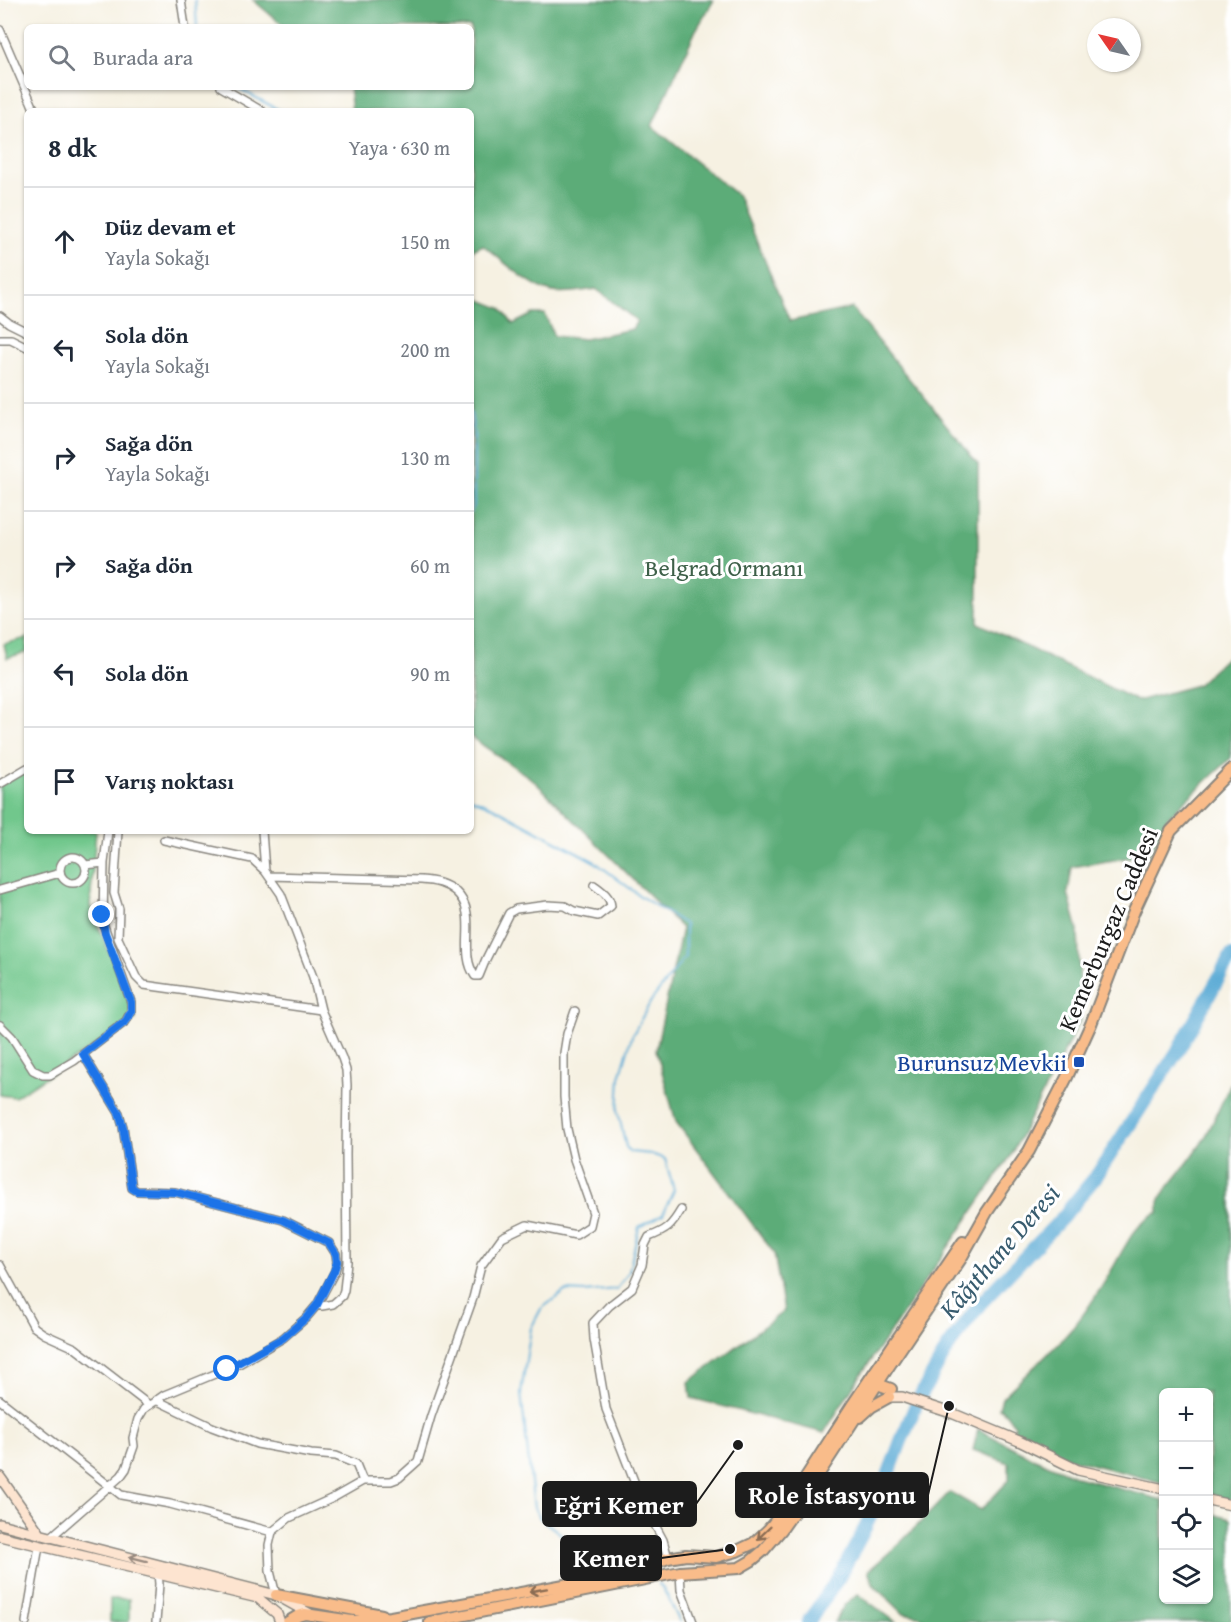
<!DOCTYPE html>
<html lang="tr">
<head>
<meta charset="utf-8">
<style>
	:root { --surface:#fff; --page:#f6f6f7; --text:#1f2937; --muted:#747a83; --line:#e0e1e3 }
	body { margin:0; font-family:"Gentium Book Plus",serif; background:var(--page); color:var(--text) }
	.controls { position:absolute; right:18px; bottom:18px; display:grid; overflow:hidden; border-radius:9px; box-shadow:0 2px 4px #0004 }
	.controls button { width:54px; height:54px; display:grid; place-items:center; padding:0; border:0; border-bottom:2px solid var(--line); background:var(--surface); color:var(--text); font:30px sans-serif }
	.compass { position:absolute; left:1087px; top:18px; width:54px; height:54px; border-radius:50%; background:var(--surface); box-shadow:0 2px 4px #0004; rotate:304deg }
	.stop { position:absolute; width:18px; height:18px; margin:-14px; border:4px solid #1a73e8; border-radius:50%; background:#fff }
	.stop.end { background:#1a73e8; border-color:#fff; box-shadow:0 2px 6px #0008 }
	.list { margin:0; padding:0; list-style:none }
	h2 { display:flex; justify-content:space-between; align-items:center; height:78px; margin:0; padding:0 24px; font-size:26px }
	h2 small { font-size:20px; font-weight:400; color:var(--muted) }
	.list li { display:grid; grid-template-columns:39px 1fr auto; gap:18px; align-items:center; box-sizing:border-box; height:108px; padding:0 24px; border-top:2px solid var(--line) }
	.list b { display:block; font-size:22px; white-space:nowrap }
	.list p { margin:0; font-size:20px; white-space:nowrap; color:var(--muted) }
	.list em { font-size:20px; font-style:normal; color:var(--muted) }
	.icon { flex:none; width:33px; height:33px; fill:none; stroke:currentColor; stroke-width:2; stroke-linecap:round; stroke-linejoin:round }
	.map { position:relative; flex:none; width:1231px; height:1622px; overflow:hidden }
	.search { position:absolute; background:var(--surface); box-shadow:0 2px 4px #0004; left:24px; top:24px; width:450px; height:66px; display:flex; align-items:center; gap:15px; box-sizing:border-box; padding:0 21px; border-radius:9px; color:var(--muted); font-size:22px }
	.panel { position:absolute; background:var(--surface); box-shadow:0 2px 4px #0004; left:24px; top:108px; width:450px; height:726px; border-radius:9px }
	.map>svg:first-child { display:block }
	.green { fill:#71c78c; stroke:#467254; stroke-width:1.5 }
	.forest { fill:#5cac78; stroke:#3c644a; stroke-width:1.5 }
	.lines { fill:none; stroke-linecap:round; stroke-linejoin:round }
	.stream { stroke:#5babd5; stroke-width:2 }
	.river { stroke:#5babd5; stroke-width:14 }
	.street-casing { stroke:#89867f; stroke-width:10 }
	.secondary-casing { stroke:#89867f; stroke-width:12 }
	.primary-casing { stroke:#89867f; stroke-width:14 }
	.street { stroke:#fff; stroke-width:7 }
	.secondary { stroke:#fde4d0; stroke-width:9 }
	.primary { stroke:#f9bc8a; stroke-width:10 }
	.oneway { stroke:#8a6c53 }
	.oneway2 { stroke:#988a7f }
	.route { stroke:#1a73e8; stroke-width:8 }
	.transit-dot { fill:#1a4fb4; stroke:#fff; stroke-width:2 }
	.labels { text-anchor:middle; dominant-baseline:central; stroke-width:6; stroke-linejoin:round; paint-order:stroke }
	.park-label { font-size:24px; fill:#3e6049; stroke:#fff }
	.street-label { font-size:24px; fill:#1c1c1c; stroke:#fff }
	.transit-label { font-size:24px; fill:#164399; stroke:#fff; text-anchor:end }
	.water-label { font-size:26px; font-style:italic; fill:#385c6f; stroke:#fff }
	.leader { fill:none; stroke:#1c1c1c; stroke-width:2 }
	.callout-dot { fill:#1c1c1c; stroke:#fff; stroke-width:2 }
	.callout { fill:#1c1c1c; stroke:#1c1c1c; stroke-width:2 }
	.callout-label { font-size:26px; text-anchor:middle; font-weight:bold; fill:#fff }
</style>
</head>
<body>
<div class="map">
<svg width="1231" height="1622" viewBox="0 0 1231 1622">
	<rect width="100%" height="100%" fill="#fff"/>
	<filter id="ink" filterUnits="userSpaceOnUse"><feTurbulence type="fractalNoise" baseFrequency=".0167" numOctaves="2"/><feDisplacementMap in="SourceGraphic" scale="12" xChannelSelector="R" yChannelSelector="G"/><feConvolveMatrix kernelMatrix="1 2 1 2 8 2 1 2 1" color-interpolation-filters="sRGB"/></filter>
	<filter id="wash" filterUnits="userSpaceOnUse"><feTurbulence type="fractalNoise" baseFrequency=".008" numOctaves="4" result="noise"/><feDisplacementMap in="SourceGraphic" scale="24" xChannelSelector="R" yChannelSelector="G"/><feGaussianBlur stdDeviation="1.35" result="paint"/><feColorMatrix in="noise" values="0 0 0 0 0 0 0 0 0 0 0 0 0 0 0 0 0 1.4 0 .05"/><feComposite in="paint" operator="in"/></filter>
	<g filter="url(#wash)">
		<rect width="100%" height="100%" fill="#f6f1e2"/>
		<path class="green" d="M 27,638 L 27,652 L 7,658 L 4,644 Z
			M 27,769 L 27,831 L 96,831 L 90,906 L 136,1019 L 15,1097 L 0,1095 L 0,785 Z
			M 110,1599 L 129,1599 L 129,1622 L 110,1622 Z"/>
		<path class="forest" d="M 253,0 L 714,0 L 696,30 L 652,126 L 738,196 L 790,321 L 852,308 L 978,464 L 978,623 L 1137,701 L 1197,685 L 1231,653 L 1231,758 L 1168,817 L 1150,854 L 1072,867 L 1068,893 L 1078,930 L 1081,1019 L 1010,1157 L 854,1385 L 824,1433 L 691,1398 L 689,1382 L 784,1311 L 774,1253 L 676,1122 L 656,1050 L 682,928 L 533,780 L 471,737 L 471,296 L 501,308 L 513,324 L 533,314 L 545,314 L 554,336 L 585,339 L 632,329 L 637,321 L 596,289 C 583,291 561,295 549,291 C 529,285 499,258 483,245 L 471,251 L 471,111 L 352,111 L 349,87 L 471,87 L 471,27 L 285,27 Z
			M 1231,1083 L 1231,1500 L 1209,1494 L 1208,1392 L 1164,1392 L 1163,1483 L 1068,1458 L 1039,1446 L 1013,1431 L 1015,1425 C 1008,1419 1008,1412 999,1408 L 1002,1398 C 1025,1374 1053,1352 1074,1326 C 1090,1307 1103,1285 1115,1264 C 1126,1244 1137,1221 1159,1212 L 1159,1202 L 1162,1195 C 1176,1177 1192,1159 1204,1139 C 1215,1121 1221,1102 1231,1083 Z
			M 978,1429 L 1035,1459 L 1080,1478 L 1163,1500 L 1164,1600 L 1208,1600 L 1209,1513 L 1231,1519 L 1231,1622 L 931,1622 L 922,1617 L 903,1613 L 873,1584 L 868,1571 L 900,1543 L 950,1492 L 981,1510 L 1009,1480 L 1009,1463 L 973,1450 Z
			M 858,1594 L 896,1622 L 834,1622 L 845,1604 Z"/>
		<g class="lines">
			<path class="stream" d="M 195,0 L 197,27
				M 236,87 L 281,111
				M 471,413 L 474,433 L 474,506 L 471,512
				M 471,798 L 495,808 L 595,862 L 640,896 L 685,924 L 685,957 L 651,1001 L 632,1036 L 620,1077 L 618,1111 L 626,1147 L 630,1152 L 651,1154 L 665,1159 L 674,1190 L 663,1214 L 639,1227 L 629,1272 L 617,1289 L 585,1292 L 565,1291 L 541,1309 L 531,1328 L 521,1393 L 534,1508 L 540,1518 L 574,1544 L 633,1558 L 638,1562
				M 659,1584 L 663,1588 L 680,1622"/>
			<path class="river" d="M 808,1622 L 839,1577 L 862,1534 L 883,1489 L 901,1441 L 918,1400 L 948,1347 L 980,1304 L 1062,1218 L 1097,1175 L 1179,1049 L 1231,956"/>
		</g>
	</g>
	<g filter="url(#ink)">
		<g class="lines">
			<g class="street-casing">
				<path id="street" d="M 181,0 L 185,27
					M 0,30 L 35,111
					M 221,87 L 262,111
					M 0,316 L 9,323 L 27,332
					M 0,339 L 11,339 L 27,347
					M 0,784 L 27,768
					M 118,831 L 114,893 L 119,909 L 118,938 L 136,977 L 144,985 L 321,1010
					M 262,831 L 265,871 L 281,894 L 313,977 L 321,1010 L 342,1058 L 346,1070 L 347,1085 L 346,1154 L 347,1262 L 344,1290 L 342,1296 L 333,1304 L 322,1306 L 317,1305
					M 164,840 L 252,859 L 265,871
					M60 870a13 13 0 1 1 26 0a13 13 0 1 1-26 0Z
					M 85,865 L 104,863
					M 269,876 L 421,880 C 435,881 445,883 456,892 C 480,914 457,951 475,976 L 479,976 L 486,959 L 509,913 L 516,909 L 548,905 L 565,906 L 574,911 L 598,916 L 611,906 C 610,896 602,891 594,885
					M 0,890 L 60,873
					M 0,1025 L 12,1037 L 33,1070 L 43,1075 L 50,1075 L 74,1061 L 126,1021 L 131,1011 L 131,1002 L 103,923 L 104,863 L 108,831
					M 0,1265 L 34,1327 L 44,1334 L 75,1348 L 149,1405
					M 0,1400 L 121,1495 L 170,1504 L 272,1532
					M 156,1400 L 212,1427 L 257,1444 L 311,1454 L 336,1456 L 356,1464 L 363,1481
					M 51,1537 L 121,1476 L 126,1469 L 134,1446 L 133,1438 L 138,1419 L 144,1409 L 164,1395 L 239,1364 L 283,1338 L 306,1318 L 317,1305 L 335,1271 L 337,1262 L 336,1254 L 329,1243 L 283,1220 L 175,1192 L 137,1191 L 132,1188 L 123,1127 L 119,1113 L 83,1054
					M 668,1558 L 663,1540 L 641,1499 L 606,1409 L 594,1339 L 593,1323 L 609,1306 L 632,1288 L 642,1265 L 645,1245 L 649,1237 C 667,1230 671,1227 681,1210
					M 680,1572 L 681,1590 L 693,1622
					M 276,1595 L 270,1571 L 269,1545 L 272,1532 L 289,1518 L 333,1498 L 363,1481 L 391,1481 L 399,1478 L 418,1461 L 431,1416 L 473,1298 L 481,1266 L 502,1237 L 527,1225 L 576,1235 L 590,1226 L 593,1213 L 574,1159 L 567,1129 L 564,1097 L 564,1053 L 567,1034 L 575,1011
					M 26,1622 L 39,1546
					M 156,1622 L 159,1584 L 158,1573"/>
			</g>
			<g class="secondary-casing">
				<path id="secondary" d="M 889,1397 L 902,1397 L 911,1400 L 954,1414 L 1019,1441 L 1078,1470 L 1164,1489
					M 0,1477 L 41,1535
					M 1208,1500 L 1231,1505
					M 0,1524 L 276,1595 L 312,1615
					M 0,1536 L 258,1598 L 277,1614 L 280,1622"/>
			</g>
			<g class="primary-casing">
				<path id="primary" d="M 872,1382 L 891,1389
					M 860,1417 L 871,1407 L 889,1397
					M 276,1595 L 382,1615
					M 288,1622 L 298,1616 L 305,1614 L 352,1621 L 362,1621 L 391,1617 L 559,1586 L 634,1571 L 668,1558 L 686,1555 L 716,1557 L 737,1551 L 754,1543 L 769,1529 L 786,1508 L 853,1404 L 963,1242
					M 430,1622 L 680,1572 L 739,1568 L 751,1561 L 763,1551 L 781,1530 L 800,1503 L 889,1366 L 960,1260 L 987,1212 L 1029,1151 L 1067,1077 L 1091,1024 L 1134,911 L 1171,831 L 1231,770"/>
			</g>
			<use href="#street" class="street"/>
			<use href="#secondary" class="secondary"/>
			<use href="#primary" class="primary"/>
		</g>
		<defs><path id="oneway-shaft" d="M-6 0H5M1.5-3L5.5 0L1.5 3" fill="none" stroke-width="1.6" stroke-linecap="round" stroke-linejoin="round" transform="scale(1.5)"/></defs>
		<g class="oneway">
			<use href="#oneway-shaft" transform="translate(764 1533) rotate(136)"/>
			<use href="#oneway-shaft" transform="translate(538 1590) rotate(170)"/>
		</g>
		<use class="oneway2" href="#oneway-shaft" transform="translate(138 1559) rotate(-166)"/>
	</g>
	<g class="lines" filter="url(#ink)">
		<path class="route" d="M 102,915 L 105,933 L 131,1002 L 131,1011 L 126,1021 L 83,1054 L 119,1113 L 123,1127 L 132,1188 L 137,1191 L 175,1192 L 283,1220 L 329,1243 L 336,1254 L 337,1262 L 334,1271 L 317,1305 L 306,1318 L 283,1338 L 227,1369"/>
	</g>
	<rect class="transit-dot" x="1073" y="1056" width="12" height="12" rx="3"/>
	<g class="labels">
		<g class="park-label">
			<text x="724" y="567">Belgrad Ormanı</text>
		</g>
		<g class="street-label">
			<text transform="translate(1108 929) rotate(-67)">Kemerburgaz Caddesi</text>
		</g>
		<g class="transit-label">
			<text x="1067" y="1062">Burunsuz Mevkii</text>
		</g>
		<g class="water-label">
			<text transform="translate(999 1251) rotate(-49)">Kâğıthane Deresi</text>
		</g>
	</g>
	<path class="leader" d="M949 1406L928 1495M738 1445L696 1504M730 1549L661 1558"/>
	<g class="callout-dot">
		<circle cx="949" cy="1406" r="6"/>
		<circle cx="738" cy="1445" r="6"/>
		<circle cx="730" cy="1549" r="6"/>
	</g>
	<g class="callout">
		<rect x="736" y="1473" width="192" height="44" rx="6"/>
		<rect x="543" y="1482" width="153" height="44" rx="6"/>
		<rect x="561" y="1536" width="100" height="44" rx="6"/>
	</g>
	<g class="callout-label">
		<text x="832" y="1504">Role İstasyonu</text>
		<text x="619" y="1514">Eğri Kemer</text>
		<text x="611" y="1567">Kemer</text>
	</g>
</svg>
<div class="controls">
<button>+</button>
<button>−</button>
<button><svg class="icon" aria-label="locate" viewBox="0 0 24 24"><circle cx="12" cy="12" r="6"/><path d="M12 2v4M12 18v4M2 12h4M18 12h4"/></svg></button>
<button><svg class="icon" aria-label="layers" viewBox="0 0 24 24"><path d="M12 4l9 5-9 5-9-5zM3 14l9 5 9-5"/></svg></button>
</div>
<svg class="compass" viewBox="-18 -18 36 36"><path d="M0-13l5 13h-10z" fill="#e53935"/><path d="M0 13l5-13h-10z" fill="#747a83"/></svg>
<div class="stop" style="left:227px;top:1369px"></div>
<div class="stop end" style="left:102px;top:915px"></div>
<div class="search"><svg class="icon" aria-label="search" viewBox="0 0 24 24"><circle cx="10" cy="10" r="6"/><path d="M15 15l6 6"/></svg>Burada ara</div>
<section class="panel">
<h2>8 dk<small>Yaya · 630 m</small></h2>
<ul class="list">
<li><svg class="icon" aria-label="ahead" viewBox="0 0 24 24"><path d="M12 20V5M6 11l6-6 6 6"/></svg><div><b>Düz devam et</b><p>Yayla Sokağı</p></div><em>150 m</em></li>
<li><svg class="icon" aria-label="left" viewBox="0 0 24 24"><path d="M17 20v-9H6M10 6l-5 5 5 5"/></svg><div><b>Sola dön</b><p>Yayla Sokağı</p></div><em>200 m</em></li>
<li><svg class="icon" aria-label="right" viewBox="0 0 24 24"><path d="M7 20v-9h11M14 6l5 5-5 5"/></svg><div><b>Sağa dön</b><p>Yayla Sokağı</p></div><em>130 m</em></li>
<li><svg class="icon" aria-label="right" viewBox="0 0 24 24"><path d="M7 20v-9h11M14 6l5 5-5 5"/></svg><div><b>Sağa dön</b></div><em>60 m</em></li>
<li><svg class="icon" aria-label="left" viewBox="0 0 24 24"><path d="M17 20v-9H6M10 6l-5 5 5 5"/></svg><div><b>Sola dön</b></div><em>90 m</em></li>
<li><svg class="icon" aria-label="arrive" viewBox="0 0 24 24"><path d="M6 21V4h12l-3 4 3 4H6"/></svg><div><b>Varış noktası</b></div></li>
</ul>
</section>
</div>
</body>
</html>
